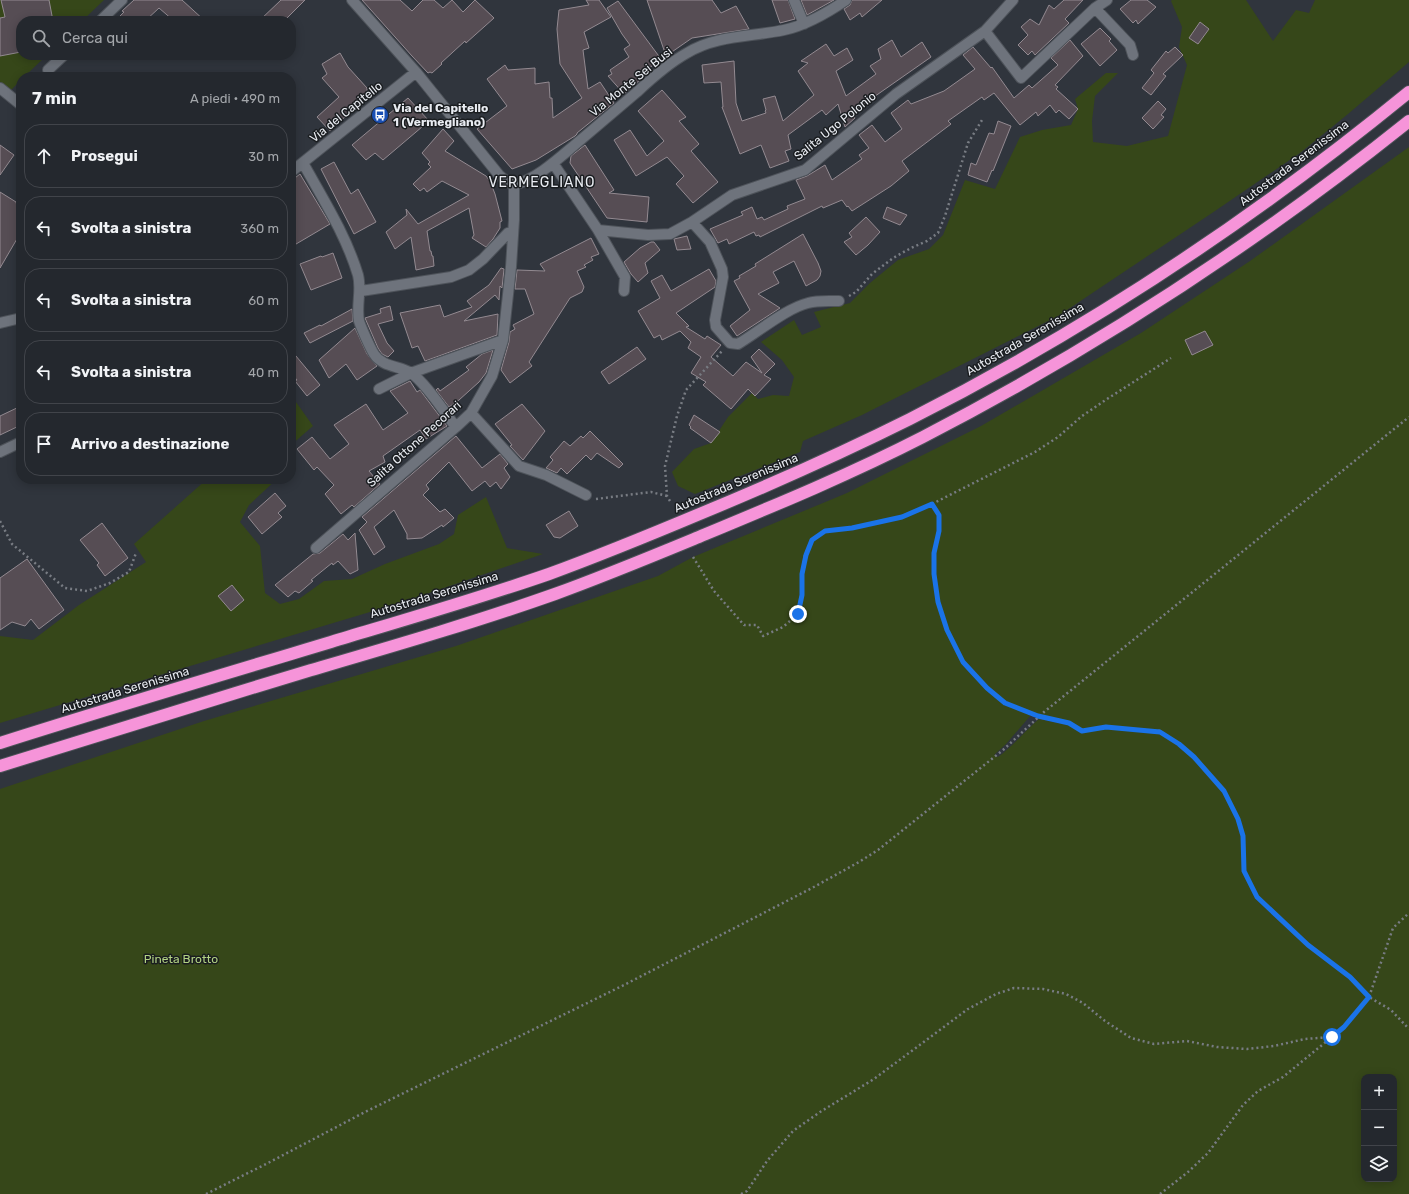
<!DOCTYPE html>
<html lang="it">
<head>
<meta charset="utf-8">
<style>
	:root { --surface:#24282e; --page:#30343a; --text:#f1f3f6; --muted:#a3a6aa; --line:#41444a }
	body { margin:0; font-family:Rubik,sans-serif; background:var(--page); color:var(--text) }
	.controls { position:absolute; right:12px; bottom:12px; display:grid; overflow:hidden; border-radius:8px; box-shadow:0 2px 10px #0003 }
	.controls button { width:36px; height:36px; display:grid; place-items:center; padding:0; border:0; border-bottom:1px solid var(--line); background:var(--surface); color:var(--text); font:20px sans-serif }
	.stop { position:absolute; width:12px; height:12px; margin:-9px; border:3px solid #1a73e8; border-radius:50%; background:#fff }
	.stop.end { background:#1a73e8; border-color:#fff; box-shadow:0 1px 4px #0008 }
	.list { margin:0; padding:0; list-style:none }
	h2 { display:flex; justify-content:space-between; align-items:center; height:52px; margin:0; padding:0 16px; font-size:17px }
	h2 small { font-size:13px; font-weight:400; color:var(--muted) }
	.list li { display:grid; grid-template-columns:26px 1fr auto; gap:12px; align-items:center; box-sizing:border-box; height:64px; margin:0 8px 8px; padding:0 8px; border:1px solid var(--line); border-radius:16px }
	.list b { display:block; font-size:15px; white-space:nowrap }
	.list em { font-size:13px; font-style:normal; color:var(--muted) }
	.icon { flex:none; width:22px; height:22px; fill:none; stroke:currentColor; stroke-width:2; stroke-linecap:round; stroke-linejoin:round }
	.map { position:relative; flex:none; width:1409px; height:1194px; overflow:hidden }
	.search { position:absolute; background:var(--surface); box-shadow:0 2px 10px #0003; left:16px; top:16px; width:280px; height:44px; display:flex; align-items:center; gap:10px; box-sizing:border-box; padding:0 14px; border-radius:16px; color:var(--muted); font-size:15px }
	.panel { position:absolute; background:var(--surface); box-shadow:0 2px 10px #0003; left:16px; top:72px; width:280px; height:412px; border-radius:16px }
	.map>svg:first-child { display:block }
	.green { fill:#364719; fill-rule:evenodd }
	.building { fill:#564d54; stroke:#938a91 }
	.lines { fill:none; stroke-linecap:round; stroke-linejoin:round }
	.minor-casing { stroke:#4e535a; stroke-width:12 }
	.motorway-casing { stroke:#4e535a; stroke-width:14 }
	.path { stroke:#787c83; stroke-width:2.5; stroke-dasharray:2 3; stroke-linecap:butt }
	.minor { stroke:#6e737c; stroke-width:10 }
	.motorway { stroke:#f694d9; stroke-width:12 }
	.route { stroke:#1a73e8; stroke-width:5 }
	.labels { text-anchor:middle; dominant-baseline:central; stroke-width:3; stroke-linejoin:round; paint-order:stroke }
	.street-label { font-size:12px; fill:#e9ecf2; stroke:#1a1d20 }
	.poi-label { font-size:12px; font-weight:bold; fill:#e9ecf2; stroke:#1a1d20; text-anchor:start }
	.park-label { font-size:12px; fill:#b2d283; stroke:#1a1d20 }
	.quarter-label { font-size:14px; letter-spacing:1px; fill:#e9ecf2; stroke:#1a1d20 }
</style>
</head>
<body>
<div class="map">
<svg width="1409" height="1194" viewBox="0 0 1409 1194">
	<rect width="100%" height="100%" fill="#30353d"/>
	<path class="green" d="M 0,0 L 104,0 L 82,21 L 21,21 L 21,55 L 47,55 L 24,77 L 21,77 L 21,80 L 9,92 L 0,85 Z
		M 1172,0 L 1246,0 L 1273,41 L 1296,10 L 1309,13 L 1315,0 L 1409,0 L 1409,62 L 1348,114 L 1300,153 L 1215,211 L 1058,316 L 862,415 L 803,441 L 800,452 L 695,494 L 678,486 L 672,472 L 694,449 L 711,443 L 728,417 L 752,393 L 758,399 L 773,395 L 789,396 L 794,377 L 782,360 L 761,342 L 794,320 L 802,335 L 821,327 L 814,312 L 850,303 L 870,283 L 898,260 L 929,249 L 943,235 L 965,180 L 995,189 L 1020,137 L 1042,130 L 1071,125 L 1078,109 L 1075,99 L 1106,73 L 1118,73 L 1095,96 L 1092,121 L 1093,142 L 1127,146 L 1168,136 L 1187,65 L 1179,47 L 1182,27 L 1171,1 Z
		M 1409,147 L 1409,1194 L 0,1194 L 0,789 L 204,721 L 456,646 L 658,576 L 693,557 L 847,493 L 981,426 L 1141,333 L 1250,261 ZM 1031,715 L 1047,716 L 1068,722 L 1068,725 L 1039,719 C 1025,731 1013,746 998,757 L 994,755 L 1006,744 ZM 1364,1077 L 1394,1077 L 1394,1179 L 1364,1179 Z
		M 291,395 L 313,426 L 291,445 Z
		M 207,479 L 277,479 L 249,505 L 240,522 L 260,546 L 265,593 L 280,604 L 299,599 L 324,581 L 352,579 L 385,564 L 439,544 L 454,534 L 458,515 L 486,497 L 507,548 L 543,554 L 400,603 L 0,723 L 0,636 L 33,640 L 79,605 L 146,562 L 134,544 Z"/>
	<path class="building" d="M 1,0 L 49,0 L 53,21 L 21,21 L 21,52 L 0,56 L 0,18 L 5,17 Z
		M 134,0 L 182,0 L 205,21 L 174,21 L 159,8 L 145,21 L 115,21 L 124,12 L 122,11 Z
		M 281,0 L 305,0 L 284,21 L 259,21 Z
		M 362,0 L 400,0 L 412,11 L 423,0 L 434,0 L 443,8 L 452,0 L 463,12 L 475,0 L 494,18 L 466,43 L 465,41 L 441,63 L 442,64 L 432,73 L 430,72 L 428,73 L 412,56 Z
		M 586,0 L 599,0 L 611,17 L 584,32 L 589,48 L 583,50 L 588,89 L 600,82 L 614,103 L 577,133 L 577,134 L 575,136 L 536,160 L 512,169 L 477,129 L 507,106 L 487,79 L 505,65 L 508,70 L 535,68 L 535,84 L 549,82 L 550,98 L 552,98 L 553,118 L 582,98 L 560,64 L 557,29 L 559,10 L 589,5 Z
		M 647,0 L 712,0 L 721,13 L 736,6 L 749,29 L 692,38 L 666,56 Z
		M 772,0 L 788,0 L 795,19 L 780,23 Z
		M 801,0 L 834,0 L 807,15 Z
		M 852,0 L 882,0 L 862,17 L 860,13 L 850,20 L 844,9 L 850,5 Z
		M 1064,0 L 1083,0 L 1065,19 L 1069,23 L 1035,55 L 1032,51 L 1028,55 L 1018,45 L 1028,35 L 1021,27 L 1030,19 L 1039,25 L 1049,5 L 1054,9 Z
		M 1131,0 L 1147,0 L 1156,7 L 1138,24 L 1136,20 L 1133,23 L 1120,9 Z
		M 618,1 L 661,59 L 648,69 L 650,71 L 624,94 L 608,76 L 612,74 L 610,70 L 629,57 L 624,49 L 630,45 L 622,34 L 607,8 Z
		M 1200,22 L 1209,29 L 1198,44 L 1189,38 Z
		M 1100,28 L 1111,39 L 1109,41 L 1117,50 L 1100,66 L 1081,44 Z
		M 892,40 L 901,57 L 922,42 L 931,57 L 851,113 L 855,118 L 845,127 L 838,104 L 826,115 L 822,110 L 788,135 L 791,149 L 785,151 L 789,161 L 770,168 L 761,145 L 740,154 L 722,107 L 723,107 L 721,82 L 704,83 L 702,65 L 734,61 L 736,103 L 742,121 L 766,113 L 765,111 L 766,110 L 763,99 L 775,96 L 783,121 L 814,95 L 798,71 L 808,63 L 801,61 L 826,44 L 834,56 L 847,48 L 853,60 L 836,71 L 846,96 L 876,74 L 870,66 L 881,59 L 878,49 Z
		M 1070,40 L 1083,56 L 1055,85 L 1058,87 L 1056,89 L 1078,109 L 1069,119 L 1059,110 L 1056,113 L 1050,105 L 1038,116 L 1036,112 L 1020,125 L 994,93 L 984,100 L 982,97 L 948,121 L 951,124 L 902,161 L 909,171 L 891,186 L 852,211 L 848,206 L 847,207 L 842,200 L 823,208 L 822,206 L 760,237 L 759,235 L 756,236 L 754,232 L 729,244 L 727,239 L 718,243 L 710,229 L 743,215 L 741,212 L 752,207 L 757,219 L 762,217 L 764,220 L 788,209 L 787,206 L 805,199 L 796,180 L 807,176 L 825,165 L 832,180 L 862,159 L 859,155 L 869,148 L 859,135 L 872,125 L 885,142 L 902,129 L 891,113 L 908,100 L 911,104 L 944,91 L 975,69 L 963,55 L 973,47 L 991,68 L 992,67 L 1014,98 L 1029,85 L 1032,88 L 1058,65 L 1051,58 Z
		M 1175,47 L 1183,55 L 1163,74 L 1166,76 L 1151,95 L 1142,88 L 1154,73 L 1151,70 L 1166,51 L 1168,53 Z
		M 340,53 L 348,67 L 367,88 L 367,95 L 348,111 L 349,113 L 330,131 L 317,117 L 339,97 L 322,78 L 327,74 L 322,64 Z
		M 662,90 L 686,117 L 679,121 L 699,144 L 691,151 L 718,182 L 693,203 L 676,184 L 684,176 L 667,157 L 636,176 L 614,140 L 630,130 L 647,156 L 664,141 L 638,111 Z
		M 408,98 L 429,121 L 383,160 L 375,153 L 366,160 L 352,145 Z
		M 1158,101 L 1166,109 L 1161,115 L 1164,117 L 1153,129 L 1142,118 Z
		M 998,121 L 1011,126 L 993,171 L 992,170 L 987,182 L 968,175 L 971,163 L 976,165 L 989,133 L 994,134 Z
		M 443,129 L 454,141 L 445,151 L 486,176 L 490,181 L 495,194 L 502,221 L 500,222 L 500,228 L 493,239 L 486,247 L 472,238 L 474,235 L 469,208 L 427,231 L 430,251 L 431,251 L 432,256 L 433,256 L 434,266 L 416,270 L 411,237 L 395,249 L 386,232 L 407,215 L 406,209 L 418,224 L 469,195 L 442,181 L 427,192 L 424,188 L 420,191 L 413,184 L 431,167 L 428,164 L 430,162 L 422,153 Z
		M 0,145 L 14,155 L 0,175 Z
		M 585,145 L 614,190 L 609,193 L 649,197 L 647,222 L 607,218 L 570,163 L 571,156 Z
		M 334,162 L 351,194 L 358,189 L 376,222 L 354,234 L 321,169 Z
		M 300,174 L 330,224 L 291,247 L 291,181 Z
		M 0,192 L 16,202 L 21,222 L 21,232 L 0,268 Z
		M 887,207 L 907,215 L 900,225 L 883,218 Z
		M 866,217 L 880,232 L 868,245 L 856,255 L 844,242 L 852,237 L 849,233 Z
		M 803,234 L 818,263 L 821,271 L 820,276 L 817,280 L 806,286 L 794,261 L 773,272 L 779,283 L 758,294 L 780,308 L 737,336 L 730,326 L 750,310 L 734,281 L 740,278 L 739,276 L 756,266 L 755,264 Z
		M 687,236 L 691,249 L 677,250 L 674,239 Z
		M 591,238 L 599,254 L 591,257 L 593,260 L 584,265 L 586,267 L 577,271 L 584,287 L 582,292 L 570,298 L 529,362 L 532,366 L 510,383 L 501,370 L 509,342 L 510,332 L 515,329 L 513,325 L 534,314 L 525,289 L 515,289 L 517,270 L 545,271 L 540,264 Z
		M 651,242 L 654,242 L 660,250 L 645,263 L 648,273 L 638,282 L 631,274 L 624,262 L 640,248 Z
		M 333,253 L 342,278 L 311,290 L 300,264 L 321,256 L 322,257 Z
		M 501,268 L 504,269 L 502,288 L 500,286 L 499,300 L 495,295 L 464,321 L 498,314 L 497,335 L 425,361 L 418,346 L 412,348 L 400,313 L 440,305 L 444,317 L 472,307 L 467,301 L 489,285 Z
		M 709,269 L 716,281 L 715,287 L 676,313 L 689,326 L 686,327 L 705,339 L 707,336 L 721,345 L 711,357 L 733,376 L 746,362 L 762,373 L 751,357 L 759,349 L 775,364 L 764,375 L 771,379 L 755,396 L 748,389 L 731,409 L 703,385 L 706,382 L 691,373 L 701,357 L 688,348 L 691,342 L 680,331 L 662,340 L 660,335 L 654,338 L 638,311 L 660,298 L 651,281 L 662,275 L 671,291 Z
		M 390,306 L 393,320 L 378,324 L 387,343 L 394,351 L 388,357 L 382,354 L 378,348 L 365,318 L 381,313 L 380,309 Z
		M 352,309 L 353,321 L 310,343 L 304,333 L 320,325 L 321,326 Z
		M 355,328 L 367,354 L 377,366 L 357,380 L 346,364 L 329,378 L 319,360 Z
		M 1205,331 L 1213,345 L 1192,355 L 1185,340 Z
		M 637,347 L 646,359 L 609,384 L 601,372 Z
		M 291,350 L 320,385 L 307,396 L 295,381 L 297,380 L 291,373 Z
		M 493,350 L 486,373 L 479,382 L 459,400 L 449,407 L 436,390 L 438,388 L 440,391 L 469,370 L 466,367 L 482,354 Z
		M 410,381 L 417,392 L 420,390 L 447,426 L 426,439 L 420,430 L 383,456 L 385,462 L 369,471 L 380,484 L 354,507 L 352,505 L 341,514 L 325,494 L 334,485 L 317,467 L 314,470 L 297,449 L 312,437 L 330,459 L 349,444 L 334,425 L 366,404 L 383,430 L 408,413 L 390,391 Z
		M 522,404 L 545,431 L 523,460 L 510,446 L 512,445 L 495,424 Z
		M 21,406 L 21,425 L 0,435 L 0,416 Z
		M 694,415 L 720,432 L 711,443 L 690,428 L 691,427 L 689,425 Z
		M 590,431 L 623,464 L 619,468 L 597,453 L 591,460 L 586,455 L 567,474 L 561,468 L 557,473 L 546,468 L 553,460 L 550,457 L 564,441 L 570,446 L 581,436 L 583,438 Z
		M 456,436 L 482,468 L 500,454 L 508,464 L 504,468 L 510,477 L 501,489 L 496,482 L 490,487 L 485,481 L 472,491 L 449,462 L 426,485 L 429,489 L 423,495 L 440,512 L 445,509 L 454,518 L 443,527 L 442,525 L 422,538 L 407,539 L 407,534 L 394,510 L 374,527 L 385,547 L 374,555 L 359,530 L 367,522 L 362,517 Z
		M 275,493 L 286,506 L 278,513 L 282,517 L 262,534 L 248,517 Z
		M 569,511 L 578,526 L 560,538 L 554,537 L 546,525 Z
		M 102,523 L 128,558 L 105,576 L 97,565 L 99,563 L 80,540 Z
		M 355,533 L 358,570 L 350,574 L 338,561 L 333,565 L 332,563 L 311,580 L 313,581 L 299,593 L 295,591 L 288,597 L 275,585 L 313,554 L 320,553 L 343,534 L 348,540 Z
		M 27,559 L 64,610 L 39,629 L 31,619 L 25,626 L 12,622 L 0,630 L 0,578 Z
		M 232,585 L 244,600 L 231,611 L 218,596 Z"/>
	<g class="lines">
		<g class="minor-casing">
			<path id="minor" d="M 352,0 L 416,72 L 499,175 L 506,181 L 514,185
				M 794,0 L 804,24
				M 1013,0 L 985,31 L 1021,78 L 1095,8 L 1107,0
				M 1095,8 L 1130,45 L 1133,55
				M 100,21 L 122,0
				M 48,70 L 64,55
				M 0,88 L 21,105
				M 303,163 C 323,199 346,235 358,275 C 362,290 356,305 359,321 C 361,327 370,348 374,354 C 382,367 400,366 411,373 C 426,383 444,412 456,427
				M 553,163 L 598,230 L 625,277 L 624,291
				M 291,172 L 416,72
				M 514,185 C 537,179 559,158 577,143 C 597,126 617,109 637,92 C 652,78 669,63 687,53 C 716,35 751,37 784,30 C 807,25 827,13 846,0
				M 692,222 L 710,242 L 722,269 L 723,277 L 715,320 L 716,327 L 730,343 L 738,344 C 758,332 787,308 808,303 C 818,300 829,301 839,301
				M 598,230 L 648,235 L 670,234 L 692,222 L 732,195 L 805,170 L 896,94 L 985,31
				M 361,291 L 451,277 L 469,270 L 483,259 L 508,233 L 513,231
				M 0,323 L 21,318
				M 379,389 L 411,373 L 503,340
				M 471,413 L 519,466 L 546,475 L 586,495
				M 0,452 L 21,442
				M 316,548 L 456,427 L 471,413 L 492,376 L 503,340 L 511,267 L 514,220 L 514,185"/>
		</g>
		<g class="motorway-casing">
			<path id="motorway" d="M 0,743 C 110,708 221,675 331,642 C 404,620 477,599 549,574 C 601,555 652,534 702,513 C 772,484 842,453 910,419 C 1088,329 1255,218 1409,92
				M 0,766 C 102,734 205,702 308,671 C 390,647 473,623 555,594 C 602,577 648,558 694,539 C 771,507 849,475 923,437 C 1095,348 1258,242 1409,121"/>
		</g>
		<path class="path" d="M 849,296 L 856,292 L 872,274 L 893,258 L 911,248 L 927,241 L 938,233 L 945,216 L 968,143 L 982,120
			M 596,499 L 651,492 L 667,496
			M 670,501 L 667,496 L 665,466 L 677,416 L 686,390 L 723,350
			M 932,504 L 1035,452 L 1058,437 L 1082,416 L 1107,399 L 1171,358
			M 0,521 L 12,544 L 65,588 L 87,591 L 110,583 L 129,572 L 136,553
			M 693,557 L 714,591 L 744,625 L 757,625 L 763,636 L 783,627 L 798,614 L 802,595 L 802,574 L 805,555 L 812,540 L 825,531 L 852,528 L 902,517 L 932,504 L 939,515 L 939,531 L 934,553 L 934,574 L 938,602 L 947,630 L 963,662 L 987,688 L 1005,703 L 1038,717 L 1069,723 L 1082,731 L 1106,727 L 1160,731 L 1179,744 L 1194,757 L 1224,791 L 1238,819 L 1243,836 L 1244,871 L 1257,897 L 1308,945 L 1350,977 L 1369,997 L 1391,1010 L 1409,1029
			M 206,1194 L 268,1163 L 365,1112 L 624,985 L 812,888 L 859,862 L 878,850 L 1003,750 L 1044,712 L 1409,417
			M 741,1194 L 747,1191 L 767,1161 L 793,1131 L 820,1112 L 874,1079 L 968,1009 L 996,994 L 1014,988 L 1043,989 L 1066,994 L 1083,1003 L 1105,1021 L 1131,1038 L 1154,1044 L 1187,1041 L 1217,1047 L 1247,1049 L 1274,1046 L 1305,1039 L 1332,1037
			M 1160,1194 L 1188,1172 L 1208,1153 L 1243,1105 L 1258,1091 L 1283,1077 L 1344,1027 L 1369,997 L 1393,928 L 1409,913"/>
		<use href="#minor" class="minor"/>
		<use href="#motorway" class="motorway"/>
	</g>
	<g class="lines">
		<path class="route" d="M 798,614 L 802,595 L 802,574 L 806,555 L 812,540 L 825,531 L 852,528 L 902,517 L 932,504 L 939,515 L 939,531 L 934,553 L 934,574 L 938,602 L 947,630 L 963,662 L 987,688 L 1005,703 L 1038,716 L 1069,723 L 1082,731 L 1106,727 L 1160,732 L 1179,744 L 1194,757 L 1224,791 L 1238,819 L 1243,836 L 1244,871 L 1257,897 L 1308,945 L 1350,977 L 1369,997 L 1344,1027 L 1332,1037"/>
	</g>
	<defs>
		<g id="bus-disc" transform="scale(0.9)"><circle r="9.5" fill="#1a4fb4" stroke="#1a1d20"/><path d="M-5-6H5V4H4V6H2V4H-2V6H-4V4H-5ZM-3.5-4V0h7V-4ZM-3.5 1.2v1.5H-2V1.2ZM2 1.2v1.5H3.5V1.2Z" fill="#fff"/></g>
	</defs>
	<g fill-rule="evenodd">
		<use href="#bus-disc" x="380" y="115"/>
	</g>
	<g class="labels">
		<g class="street-label">
			<text transform="translate(631 82) rotate(-39)">Via Monte Sei Busi</text>
			<text transform="translate(346 112) rotate(-39)">Via del Capitello</text>
			<text transform="translate(835 126) rotate(-39)">Salita Ugo Polonio</text>
			<text transform="translate(1294 163) rotate(-37)">Autostrada Serenissima</text>
			<text transform="translate(1025 339) rotate(-30)">Autostrada Serenissima</text>
			<text transform="translate(414 444) rotate(-42)">Salita Ottone Pecorari</text>
			<text transform="translate(736 483) rotate(-23)">Autostrada Serenissima</text>
			<text transform="translate(434 595) rotate(-17)">Autostrada Serenissima</text>
			<text transform="translate(125 690) rotate(-17)">Autostrada Serenissima</text>
		</g>
		<g class="poi-label">
			<text x="393" y="108">Via del Capitello<tspan x="393" dy="14">1 (Vermegliano)</tspan></text>
		</g>
		<g class="park-label">
			<text x="181" y="959">Pineta Brotto</text>
		</g>
		<g class="quarter-label">
			<text x="542" y="182">VERMEGLIANO</text>
		</g>
	</g>
</svg>
<div class="controls">
<button>+</button>
<button>−</button>
<button><svg class="icon" aria-label="layers" viewBox="0 0 24 24"><path d="M12 4l9 5-9 5-9-5zM3 14l9 5 9-5"/></svg></button>
</div>
<div class="stop" style="left:1332px;top:1037px"></div>
<div class="stop end" style="left:798px;top:614px"></div>
<div class="search"><svg class="icon" aria-label="search" viewBox="0 0 24 24"><circle cx="10" cy="10" r="6"/><path d="M15 15l6 6"/></svg>Cerca qui</div>
<section class="panel">
<h2>7 min<small>A piedi · 490 m</small></h2>
<ul class="list">
<li><svg class="icon" aria-label="ahead" viewBox="0 0 24 24"><path d="M12 20V5M6 11l6-6 6 6"/></svg><div><b>Prosegui</b></div><em>30 m</em></li>
<li><svg class="icon" aria-label="left" viewBox="0 0 24 24"><path d="M17 20v-9H6M10 6l-5 5 5 5"/></svg><div><b>Svolta a sinistra</b></div><em>360 m</em></li>
<li><svg class="icon" aria-label="left" viewBox="0 0 24 24"><path d="M17 20v-9H6M10 6l-5 5 5 5"/></svg><div><b>Svolta a sinistra</b></div><em>60 m</em></li>
<li><svg class="icon" aria-label="left" viewBox="0 0 24 24"><path d="M17 20v-9H6M10 6l-5 5 5 5"/></svg><div><b>Svolta a sinistra</b></div><em>40 m</em></li>
<li><svg class="icon" aria-label="arrive" viewBox="0 0 24 24"><path d="M6 21V4h12l-3 4 3 4H6"/></svg><div><b>Arrivo a destinazione</b></div></li>
</ul>
</section>
</div>
</body>
</html>
